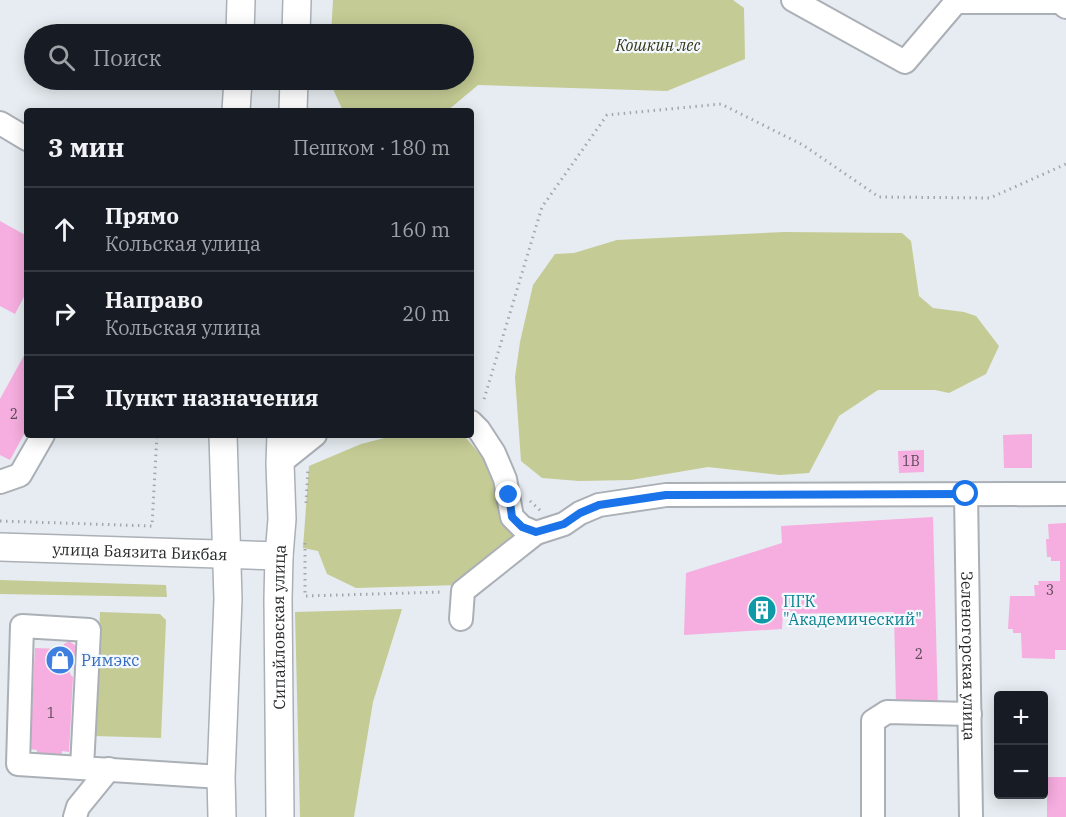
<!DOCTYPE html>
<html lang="ru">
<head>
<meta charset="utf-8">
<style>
	:root { --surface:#171b24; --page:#242831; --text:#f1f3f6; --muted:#9ea1a6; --line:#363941 }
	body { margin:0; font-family:"IBM Plex Serif",serif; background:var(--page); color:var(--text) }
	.controls { position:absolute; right:18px; bottom:18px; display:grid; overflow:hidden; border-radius:6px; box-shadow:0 3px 15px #0003 }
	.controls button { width:54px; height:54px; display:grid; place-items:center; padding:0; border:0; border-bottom:2px solid var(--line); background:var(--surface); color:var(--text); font:30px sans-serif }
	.stop { position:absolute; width:18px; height:18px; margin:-14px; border:4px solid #1a73e8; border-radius:50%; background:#fff }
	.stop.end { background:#1a73e8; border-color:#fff; box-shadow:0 2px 6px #0008 }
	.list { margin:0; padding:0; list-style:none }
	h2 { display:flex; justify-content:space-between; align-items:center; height:78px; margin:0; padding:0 24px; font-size:26px }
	h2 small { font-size:20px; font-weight:400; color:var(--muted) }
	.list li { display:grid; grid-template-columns:39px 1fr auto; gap:18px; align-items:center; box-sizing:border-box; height:84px; padding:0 24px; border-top:2px solid var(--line) }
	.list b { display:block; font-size:22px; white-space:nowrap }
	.list p { margin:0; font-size:20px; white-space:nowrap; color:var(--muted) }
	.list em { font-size:20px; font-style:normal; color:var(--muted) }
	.icon { flex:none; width:33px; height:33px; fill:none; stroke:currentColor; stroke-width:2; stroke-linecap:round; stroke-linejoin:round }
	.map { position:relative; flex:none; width:1066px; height:817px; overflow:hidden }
	.search { position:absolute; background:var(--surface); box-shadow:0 3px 15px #0003; left:24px; top:24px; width:450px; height:66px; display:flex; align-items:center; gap:15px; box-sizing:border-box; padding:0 21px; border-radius:33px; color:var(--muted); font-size:22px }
	.panel { position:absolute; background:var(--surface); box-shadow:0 3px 15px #0003; left:24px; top:108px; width:450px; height:330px; border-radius:6px }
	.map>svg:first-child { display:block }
	.green { fill:#c4cb94 }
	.building { fill:#f6addf }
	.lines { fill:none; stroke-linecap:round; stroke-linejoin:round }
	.minor-casing { stroke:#abb0b6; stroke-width:26 }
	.major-casing { stroke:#abb0b6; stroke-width:30 }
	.path { stroke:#a3a7ab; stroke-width:3; stroke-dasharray:1.5 4.5; stroke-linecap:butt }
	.minor { stroke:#fff; stroke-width:22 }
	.major { stroke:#fff; stroke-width:27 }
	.route { stroke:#1a73e8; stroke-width:8 }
	.labels { text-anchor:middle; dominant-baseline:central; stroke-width:4.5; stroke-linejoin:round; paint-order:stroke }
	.number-label { font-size:14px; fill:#5b4a58 }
	.park-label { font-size:16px; font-style:italic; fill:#363916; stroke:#f4f9ff }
	.street-label { font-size:16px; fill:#27292b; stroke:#f4f9ff }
	.culture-label { font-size:16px; fill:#0d838f; stroke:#f4f9ff; text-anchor:start }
	.shop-label { font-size:16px; fill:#366cbe; stroke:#f4f9ff; text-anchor:start }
</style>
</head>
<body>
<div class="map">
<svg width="1066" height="817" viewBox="0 0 1066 817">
	<rect width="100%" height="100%" fill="#e6ecf1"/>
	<path class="green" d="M 333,0 L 733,0 L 744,8 L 745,59 L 667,91 L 478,85 L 447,111 L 343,111 L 333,89 L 331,80 L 464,80 L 464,34 L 331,34 Z
		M 784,232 L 902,233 L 911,241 L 919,296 L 933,308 L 964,312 L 976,316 L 999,346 L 986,374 L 949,393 L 935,390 L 878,390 L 839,416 L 809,473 L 780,475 L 708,467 L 631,480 L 579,481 L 542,478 L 521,461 L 515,377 L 520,342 L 533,285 L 555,254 L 574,253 L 617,240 Z
		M 396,435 L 453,435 L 466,438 L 493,469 L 521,536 L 460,585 L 356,588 L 327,574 L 318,551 L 303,548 L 309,466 L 361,444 Z
		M 0,580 L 166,585 L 167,597 L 0,594 Z
		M 402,609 L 373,702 L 354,817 L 300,817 L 295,612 Z
		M 100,612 L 160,614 L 166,620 L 161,738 L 95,736 Z"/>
	<path class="building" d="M 0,221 L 27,236 L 27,291 L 15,314 L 0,306 Z
		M 27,350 L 27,429 L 10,460 L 0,455 L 0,399 Z
		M 1032,434 L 1032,468 L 1004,468 L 1003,435 Z
		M 924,450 L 924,472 L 899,473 L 898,451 Z
		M 933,517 L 938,708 L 929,701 L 896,703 L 894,612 L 783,614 L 782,629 L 684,635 L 686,573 L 782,543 L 781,526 Z
		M 1066,523 L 1066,650 L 1055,650 L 1055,659 L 1022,658 L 1021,633 L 1013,633 L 1013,629 L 1008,629 L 1010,596 L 1035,596 L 1034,585 L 1039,585 L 1038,581 L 1060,581 L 1060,561 L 1051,561 L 1051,557 L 1047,557 L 1046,539 L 1049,539 L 1048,524 Z
		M 69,641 L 76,646 L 73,668 L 70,670 L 70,674 L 73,677 L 69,752 L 62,751 L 61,759 L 37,758 L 37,750 L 30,749 L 35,648 L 62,649 L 64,644 Z
		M 1047,777 L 1066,777 L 1066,817 L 1047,817 Z"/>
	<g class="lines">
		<g class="minor-casing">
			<g id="minor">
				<path d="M 793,0 L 905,62 L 956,2 L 1060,2 L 1066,7"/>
				<path d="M 0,123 L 27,139"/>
				<path d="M 471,422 L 479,430 L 494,453 L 505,479 L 512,517 L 522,527 L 536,533 L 564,524 L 580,513 L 599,505 L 666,495 L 1066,494"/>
				<path d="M 280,463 L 315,435"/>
				<path d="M 0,482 L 20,475 L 43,435"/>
				<path id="s1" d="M 966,494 L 971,817"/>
				<path d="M 461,619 L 463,591 L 536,533"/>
				<path d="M 82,768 L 89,630 L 22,626 L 18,764 L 221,777"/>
				<path d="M 75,817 L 78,807 L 109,769"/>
				<path d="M 873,817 L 873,721 L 887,712 L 970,714"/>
			</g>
		</g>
		<g class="major-casing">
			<g id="major">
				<path d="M 240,34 L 241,0"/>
				<path d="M 296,34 L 297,0"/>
				<path d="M 236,111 L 238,80"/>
				<path d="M 293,111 L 294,80"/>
				<path id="s2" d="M 0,547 L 279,556"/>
				<path d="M 222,817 L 221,777 L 228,599 L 223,435"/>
				<path id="s3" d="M 280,817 L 278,599 L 279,556 L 282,519 L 280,463 L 281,435"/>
			</g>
		</g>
		<path class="path" d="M 484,399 L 542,207 L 607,115 L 721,104 L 803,145 L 879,197 L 990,198 L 1066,164
			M 530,501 L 541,511
			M 306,503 L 308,468
			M 0,521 L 152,526 L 157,435
			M 305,543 L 305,596 L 443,592"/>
		<use href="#minor" class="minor"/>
		<use href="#major" class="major"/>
	</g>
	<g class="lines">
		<path class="route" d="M 509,495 L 512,517 L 522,527 L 536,532 L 564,524 L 580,513 L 599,505 L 666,495 L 966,494"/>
	</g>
	<defs>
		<g id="building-disc" transform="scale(1.5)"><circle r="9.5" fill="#0f9aa8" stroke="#f4f9ff"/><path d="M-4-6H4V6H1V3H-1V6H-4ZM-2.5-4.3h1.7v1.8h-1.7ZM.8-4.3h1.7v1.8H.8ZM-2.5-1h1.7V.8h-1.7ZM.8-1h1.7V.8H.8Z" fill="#fff"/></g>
		<g id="shop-disc" transform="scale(1.5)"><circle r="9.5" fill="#3f7fe0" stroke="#f4f9ff"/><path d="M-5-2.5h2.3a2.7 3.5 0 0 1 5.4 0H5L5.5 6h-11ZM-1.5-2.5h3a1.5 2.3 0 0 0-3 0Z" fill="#fff"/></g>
	</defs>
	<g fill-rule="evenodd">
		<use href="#building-disc" x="762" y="610"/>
		<use href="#shop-disc" x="60" y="660"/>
	</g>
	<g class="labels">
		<g class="number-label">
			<text x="14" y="414">2</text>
			<text x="911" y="461">1В</text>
			<text x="1050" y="590">3</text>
			<text x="919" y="654">2</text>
			<text x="51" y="713">1</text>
		</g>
		<g class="park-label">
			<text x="658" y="45">Кошкин лес</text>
		</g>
		<g class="street-label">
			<text stroke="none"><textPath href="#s2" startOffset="140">улица Баязита Бикбая</textPath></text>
			<text stroke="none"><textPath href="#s3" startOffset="190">Сипайловская улица</textPath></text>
			<text stroke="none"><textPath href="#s1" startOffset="162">Зеленогорская улица</textPath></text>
		</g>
		<g class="culture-label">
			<text x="783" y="601">ПГК<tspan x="783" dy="18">"Академический"</tspan></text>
		</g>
		<g class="shop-label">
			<text x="81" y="660">Римэкс</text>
		</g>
	</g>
</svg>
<div class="controls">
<button>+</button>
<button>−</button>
</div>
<div class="stop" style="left:966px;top:494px"></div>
<div class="stop end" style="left:509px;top:495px"></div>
<div class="search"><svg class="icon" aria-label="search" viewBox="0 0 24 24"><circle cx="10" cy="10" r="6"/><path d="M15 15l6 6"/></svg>Поиск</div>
<section class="panel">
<h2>3 мин<small>Пешком · 180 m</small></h2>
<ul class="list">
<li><svg class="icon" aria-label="ahead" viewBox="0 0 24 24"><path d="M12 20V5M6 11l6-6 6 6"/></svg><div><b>Прямо</b><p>Кольская улица</p></div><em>160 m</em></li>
<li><svg class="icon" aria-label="right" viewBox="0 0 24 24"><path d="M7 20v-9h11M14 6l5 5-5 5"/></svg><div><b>Направо</b><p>Кольская улица</p></div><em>20 m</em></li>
<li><svg class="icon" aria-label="arrive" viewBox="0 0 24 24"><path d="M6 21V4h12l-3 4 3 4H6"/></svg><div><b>Пункт назначения</b></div></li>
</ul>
</section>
</div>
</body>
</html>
